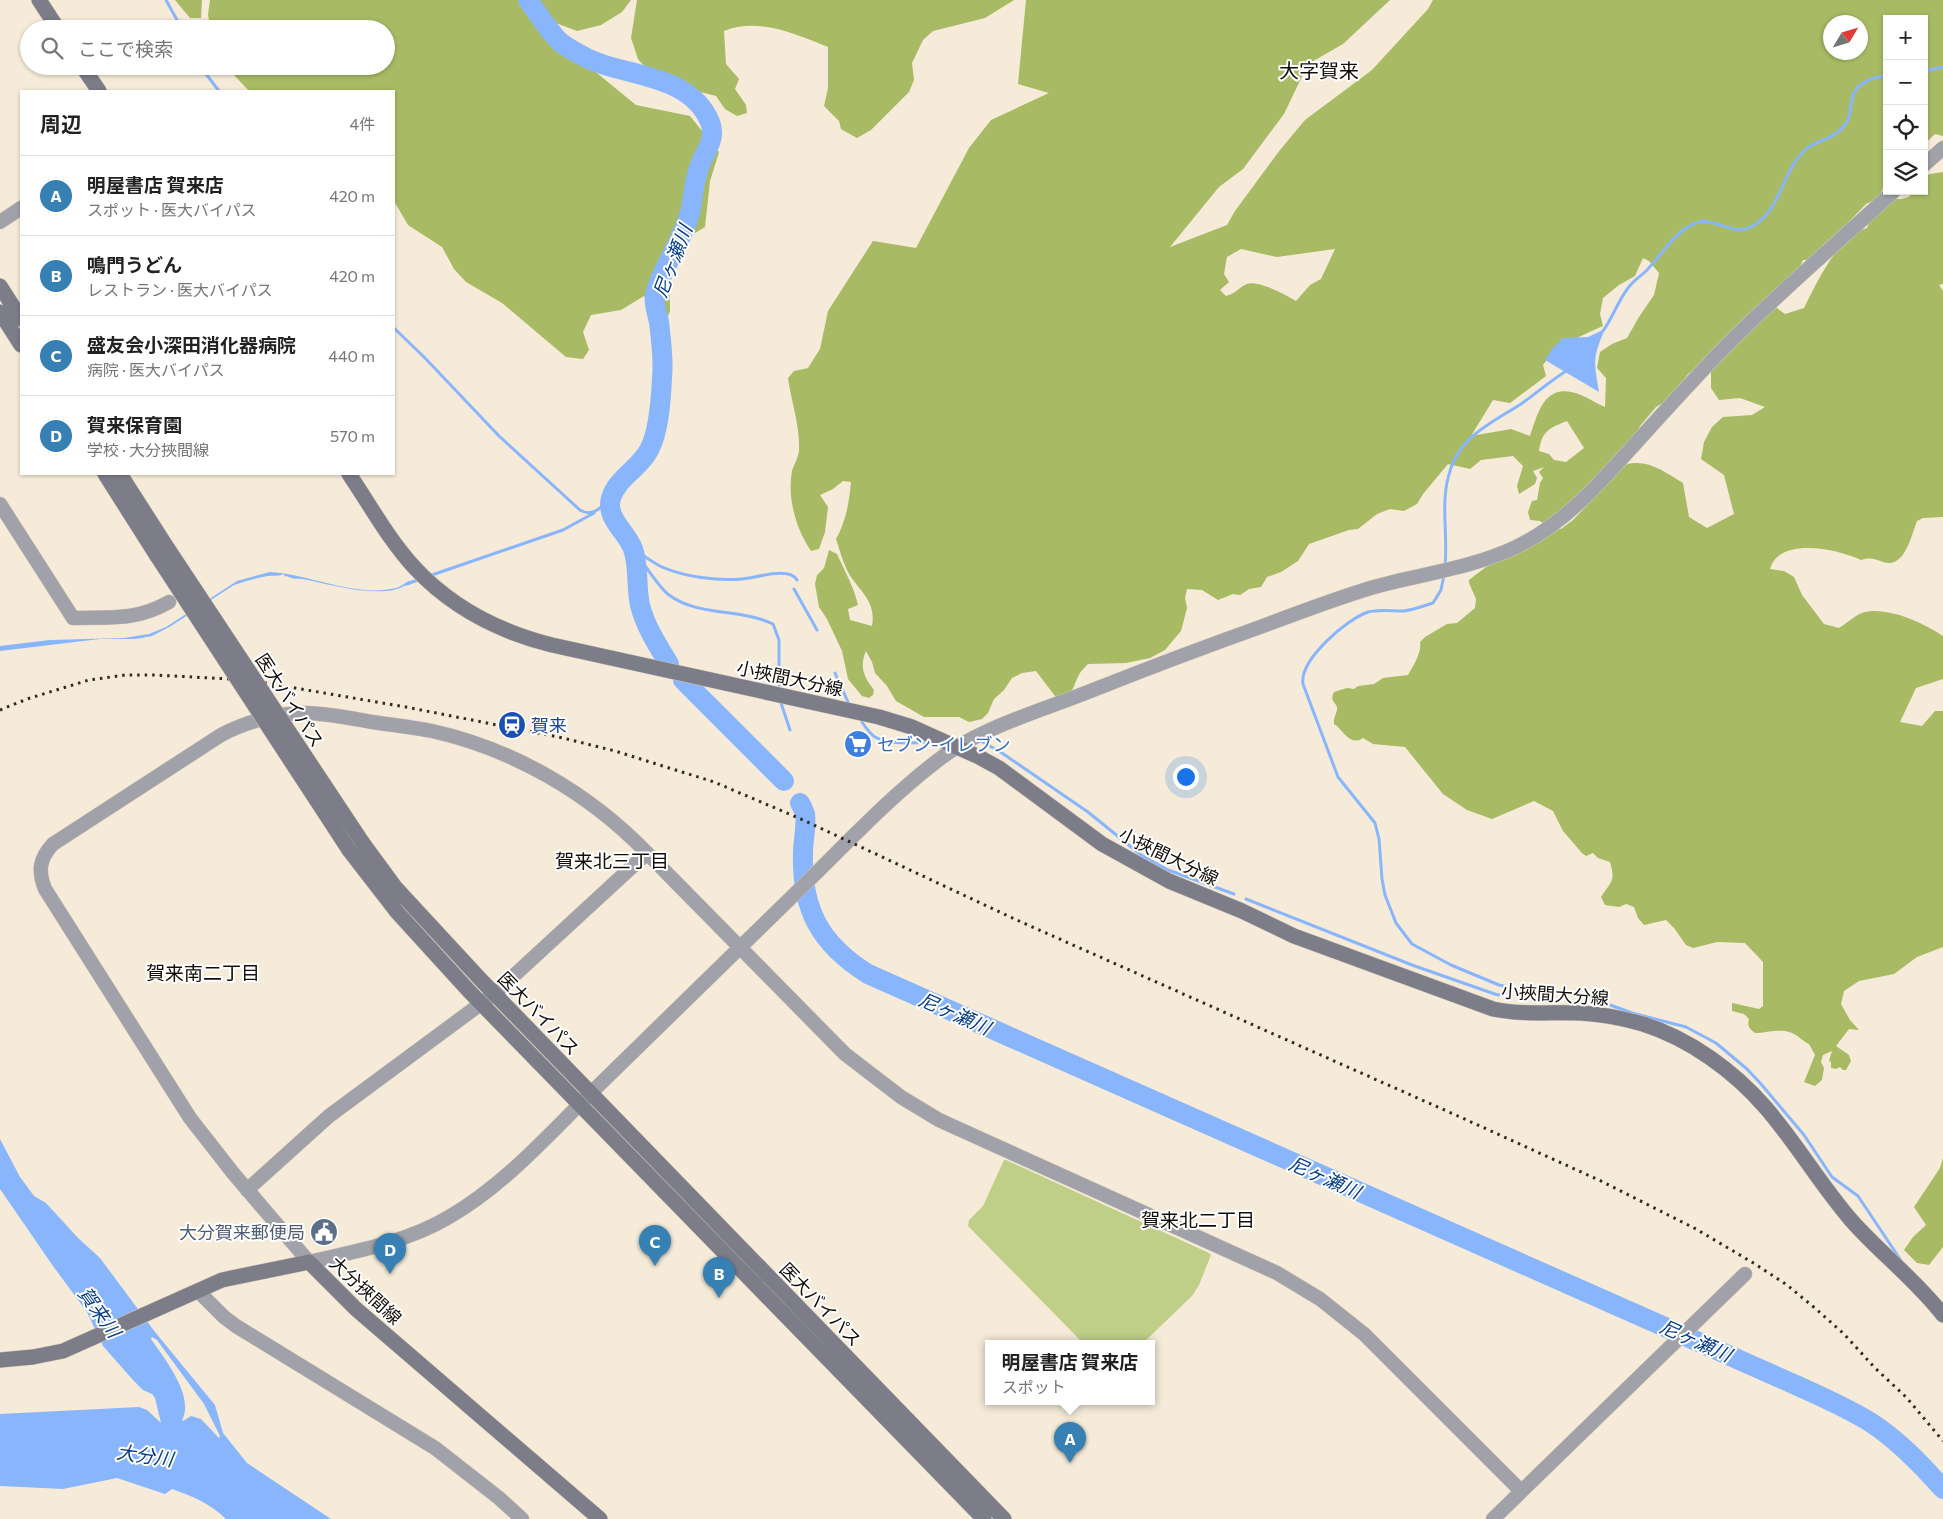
<!DOCTYPE html>
<html lang="ja">
<head>
<meta charset="utf-8">
<style>
	:root { --surface:#fff; --page:#f2f2f2; --text:#222; --muted:#767676; --line:#e0e0e0; --accent:#3680b4 }
	body { margin:0; font-family:Commissioner,"Noto Sans JP",sans-serif; background:var(--page); color:var(--text) }
	.controls { position:absolute; right:15px; top:15px; display:grid; overflow:hidden; border-radius:0px; box-shadow:0 1px 4px #0004 }
	.controls button { width:45px; height:45px; display:grid; place-items:center; padding:0; border:0; border-bottom:1px solid var(--line); background:var(--surface); color:var(--text); font:25px sans-serif }
	.compass { position:absolute; left:1823px; top:15px; width:45px; height:45px; border-radius:50%; background:var(--surface); box-shadow:0 1px 4px #0004; rotate:52deg }
	.you { position:absolute; left:1185px; top:776px; width:18px; height:18px; margin:-12px; border:4px solid #fff; border-radius:50%; background:#1a73e8; box-shadow:0 0 0 8px #1a73e833 }
	.badge { display:grid; place-items:center; width:32px; height:32px; border-radius:50%; background:var(--accent); color:#fff; font-size:16px; font-weight:700 }
	.pin { position:absolute; translate:-50% -41px; filter:drop-shadow(0 1px 2px #0008) }
	.pin::after { content:''; position:absolute; top:26px; width:18px; height:15px; background:inherit; clip-path:polygon(0 0,100% 0,50% 100%) }
	.popup { position:absolute; left:985px; top:1340px; width:170px; height:65px; box-sizing:border-box; display:grid; place-content:center; border-radius:0px; background:var(--surface); filter:drop-shadow(0 1px 4px #0005); font-size:16px; white-space:nowrap; color:var(--muted) }
	.popup b { font-size:19px; color:var(--text) }
	.popup::after { content:''; position:absolute; left:50%; top:100%; margin-left:-10px; border:10px solid transparent; border-top-color:var(--surface) }
	.list { margin:0; padding:0; list-style:none }
	h2 { display:flex; justify-content:space-between; align-items:center; height:65px; margin:0; padding:0 20px; font-size:21px }
	h2 small { font-size:16px; font-weight:400; color:var(--muted) }
	.list li { display:grid; grid-template-columns:32px 1fr auto; gap:15px; align-items:center; box-sizing:border-box; height:80px; padding:0 20px; border-top:1px solid var(--line) }
	.list b { display:block; font-size:19px; white-space:nowrap }
	.list p { margin:0; font-size:16px; white-space:nowrap; color:var(--muted) }
	.list em { font-size:16px; font-style:normal; color:var(--muted) }
	.icon { flex:none; width:28px; height:28px; fill:none; stroke:currentColor; stroke-width:2; stroke-linecap:round; stroke-linejoin:round }
	.map { position:relative; flex:none; width:1943px; height:1519px; overflow:hidden }
	.search { position:absolute; background:var(--surface); box-shadow:0 1px 4px #0004; left:20px; top:20px; width:375px; height:55px; display:flex; align-items:center; gap:12px; box-sizing:border-box; padding:0 18px; border-radius:28px; color:var(--muted); font-size:19px }
	.panel { position:absolute; background:var(--surface); box-shadow:0 1px 4px #0004; left:20px; top:90px; width:375px; height:385px; border-radius:0px }
	.map>svg:first-child { display:block }
	.green { fill:#bfcf88 }
	.forest { fill:#a8ba64; fill-rule:evenodd }
	.water { fill:#89b5fc; fill-rule:evenodd }
	.lines { fill:none; stroke-linecap:round; stroke-linejoin:round }
	.stream { stroke:#89b5fc; stroke-width:3 }
	.river { stroke:#89b5fc; stroke-width:20 }
	.tertiary-casing { stroke:#d1c7b7; stroke-width:15 }
	.secondary-casing { stroke:#d1c7b7; stroke-width:16 }
	.tertiary { stroke:#a0a1a9; stroke-width:14 }
	.secondary { stroke:#7c7d89; stroke-width:15 }
	.rail { stroke:#2f2a23; stroke-width:3; stroke-dasharray:2.5 5; stroke-linecap:butt }
	.secondary-bridge-casing { stroke:#d1c7b7; stroke-width:16; stroke-linecap:butt }
	.secondary-bridge { stroke:#7c7d89; stroke-width:15 }
	.labels { text-anchor:middle; dominant-baseline:central; stroke-width:4; stroke-linejoin:round; paint-order:stroke }
	.street-label { font-size:18px; fill:#110d08; stroke:#fff }
	.transit-label { font-size:18px; fill:#164399; stroke:#fff; text-anchor:start }
	.shop-label { font-size:18px; fill:#366cbe; stroke:#fff; text-anchor:start }
	.service-label { font-size:18px; fill:#4e5e75; stroke:#fff; text-anchor:end }
	.water-label { font-size:19px; font-style:italic; fill:#053b8b; stroke:#fff }
	.neighbourhood-label { font-size:19px; fill:#110d08; stroke:#fff }
	.quarter-label { font-size:20px; fill:#110d08; stroke:#fff }
</style>
</head>
<body>
<div class="map">
<svg width="1943" height="1519" viewBox="0 0 1943 1519">
	<rect width="100%" height="100%" fill="#f5ebd8"/>
	<path class="green" d="M 1004,1160 L 1006,1160 L 1209,1253 L 1211,1255 L 1199,1285 L 1192,1296 L 1142,1344 L 1084,1344 L 968,1226 L 969,1220 L 983,1206 Z"/>
	<path class="forest" d="M 175,0 L 202,0 L 201,18 L 190,18 Z
		M 210,0 L 631,0 L 622,12 L 601,25 L 577,31 L 553,22 L 563,38 L 592,69 L 636,105 L 690,116 L 719,152 L 710,181 L 705,227 L 669,249 L 670,311 L 666,322 L 657,315 L 644,296 L 621,310 L 591,315 L 583,332 L 589,350 L 583,359 L 566,357 L 502,303 L 466,282 L 454,269 L 442,247 L 408,225 L 394,201 L 394,91 L 249,91 L 234,75 L 229,66 L 386,66 L 386,29 L 211,29 L 208,15 Z
		M 637,0 L 1014,0 L 985,18 L 933,31 L 923,40 L 912,63 L 914,80 L 909,92 L 871,130 L 857,138 L 841,129 L 839,121 L 824,106 L 828,88 L 828,47 C 795,34 758,17 724,31 L 726,64 L 739,79 L 735,89 L 746,105 L 747,113 L 737,116 L 725,109 L 716,96 L 681,87 L 651,74 L 638,59 L 631,38 Z
		M 1026,0 L 1390,0 L 1343,44 L 1308,64 L 1284,114 L 1243,169 L 1219,187 L 1170,247 L 1227,225 L 1235,211 L 1280,150 L 1305,120 L 1372,70 L 1428,9 L 1433,0 L 1943,0 L 1943,136 L 1935,134 L 1924,144 L 1924,19 L 1887,19 L 1887,184 L 1884,185 L 1879,198 L 1866,204 L 1837,234 L 1823,245 L 1814,260 L 1803,260 L 1795,277 L 1774,306 L 1785,314 L 1804,308 C 1816,284 1839,234 1867,228 L 1869,222 L 1892,199 L 1901,199 L 1909,197 L 1913,191 L 1924,191 L 1924,177 L 1930,174 L 1943,172 L 1943,284 L 1939,285 L 1943,291 L 1943,517 L 1923,518 L 1917,521 C 1911,536 1905,569 1883,562 C 1874,559 1871,557 1861,560 C 1838,549 1779,536 1770,569 L 1784,571 L 1794,577 L 1802,595 L 1824,624 L 1839,628 C 1846,624 1854,616 1862,613 C 1885,605 1924,623 1943,636 L 1943,679 L 1916,688 L 1900,722 L 1922,726 L 1935,711 L 1943,711 L 1943,947 L 1917,957 L 1894,974 L 1859,981 L 1844,991 L 1841,1004 L 1850,1020 L 1859,1030 L 1849,1029 L 1836,1046 L 1849,1055 L 1851,1061 L 1846,1070 L 1843,1070 L 1840,1067 L 1836,1069 L 1831,1068 L 1831,1062 L 1829,1061 L 1832,1051 L 1823,1055 L 1821,1062 L 1824,1068 L 1822,1080 L 1815,1086 L 1804,1082 L 1815,1055 L 1809,1044 C 1802,1041 1798,1035 1792,1033 C 1781,1028 1767,1033 1755,1033 C 1749,1028 1747,1026 1749,1019 L 1744,1014 L 1732,1011 L 1732,1003 L 1759,1009 L 1763,1006 L 1763,962 L 1745,943 L 1717,942 L 1693,948 L 1686,945 L 1674,928 L 1666,920 L 1644,925 L 1638,918 L 1634,907 L 1626,904 L 1619,907 L 1605,905 L 1601,897 C 1611,881 1616,882 1610,862 L 1598,858 L 1593,853 L 1586,856 L 1582,853 L 1563,831 L 1553,811 L 1534,801 L 1492,819 L 1467,810 L 1443,794 L 1405,747 L 1373,744 L 1363,738 C 1349,747 1343,729 1334,724 C 1333,718 1338,711 1337,707 C 1334,700 1330,701 1334,692 L 1347,688 L 1354,689 L 1358,686 L 1374,684 L 1383,678 L 1408,675 C 1413,666 1422,653 1420,642 L 1425,637 L 1447,624 L 1457,623 L 1475,608 L 1476,599 L 1469,583 L 1469,580 L 1499,557 L 1555,528 L 1561,529 L 1573,520 L 1627,464 C 1649,459 1665,472 1683,483 L 1689,517 L 1707,528 L 1734,514 L 1724,475 L 1701,459 L 1704,442 L 1712,427 L 1723,417 L 1752,415 L 1765,407 L 1740,398 L 1719,400 L 1711,388 L 1711,371 L 1707,361 L 1688,374 L 1673,397 L 1656,407 L 1640,426 L 1626,455 L 1545,525 L 1540,521 L 1530,520 L 1528,512 L 1532,501 L 1537,500 L 1540,483 L 1543,478 L 1539,472 L 1544,467 L 1533,471 L 1537,478 L 1535,484 L 1519,494 L 1517,486 L 1523,466 L 1513,456 L 1481,460 L 1470,469 L 1448,464 L 1423,494 L 1417,504 L 1404,511 L 1390,509 L 1377,514 L 1358,529 L 1349,530 L 1309,544 L 1298,561 L 1281,572 L 1267,577 L 1261,587 L 1249,589 L 1240,595 L 1233,594 L 1218,600 L 1202,590 L 1187,589 L 1185,598 L 1187,608 L 1181,631 L 1165,650 L 1150,658 L 1126,663 L 1088,664 C 1086,666 1082,670 1080,673 C 1072,686 1075,698 1055,696 L 1036,671 L 1022,673 L 1012,678 L 1004,690 L 994,699 L 988,713 L 982,719 L 969,722 L 959,717 L 924,717 L 896,701 L 887,686 L 875,673 L 872,662 L 866,651 C 859,667 864,677 874,690 L 873,695 L 869,698 L 862,696 L 848,679 L 842,651 L 827,619 L 819,607 L 815,584 L 817,575 L 824,568 L 829,550 L 837,554 C 845,572 854,587 858,605 L 848,609 L 850,620 L 872,626 C 877,598 856,590 846,568 C 842,559 839,548 836,539 C 846,521 849,503 851,482 L 843,481 L 833,489 L 820,495 L 828,507 L 825,532 L 819,549 L 811,551 C 796,529 787,498 792,471 C 794,464 799,457 799,449 C 800,425 791,401 788,378 L 794,371 L 808,368 L 820,349 L 828,311 L 873,241 L 916,248 L 969,148 L 991,120 L 1049,93 L 1018,84 ZM 1830,22 L 1860,22 L 1860,52 L 1830,52 ZM 1241,249 L 1277,257 L 1335,249 L 1321,279 L 1310,285 L 1296,301 C 1286,295 1258,280 1247,284 C 1239,287 1237,293 1226,296 L 1220,290 L 1229,282 L 1224,274 L 1227,257 ZM 1643,258 L 1649,261 L 1659,273 L 1654,295 L 1639,317 L 1627,338 L 1612,344 L 1600,352 L 1597,368 L 1606,378 L 1605,407 C 1597,404 1589,398 1581,395 C 1546,381 1539,409 1530,436 L 1511,429 L 1471,436 L 1493,400 L 1510,403 L 1546,376 L 1543,365 C 1557,345 1581,336 1603,326 L 1600,314 L 1603,298 L 1619,285 L 1635,276 ZM 1567,421 L 1584,448 L 1566,462 L 1554,460 L 1549,454 L 1539,451 C 1542,431 1549,428 1567,421 Z
		M 1943,1158 L 1943,1247 L 1929,1265 L 1917,1263 L 1904,1250 L 1913,1237 L 1926,1225 L 1914,1207 L 1940,1168 Z"/>
	<path class="water" d="M 1605,329 C 1592,359 1594,361 1599,392 L 1545,360 L 1553,348 L 1563,338 L 1588,337 Z
		M 270,572 C 309,574 356,598 396,588 C 400,587 405,583 409,581 L 412,583 C 403,586 396,591 386,591 C 360,593 331,585 308,580 C 299,578 293,580 287,576 L 286,577 L 283,574 C 278,577 274,575 268,576 C 256,578 245,581 234,585 L 171,626 L 152,636 L 136,639 L 100,639 L 0,651 L 0,646 L 50,640 L 124,638 L 149,634 L 166,627 L 237,581 Z
		M 0,1139 L 20,1177 L 34,1196 L 46,1203 L 78,1238 L 100,1258 L 155,1332 L 215,1405 L 223,1433 L 247,1463 L 331,1519 L 226,1519 C 211,1504 192,1496 172,1489 L 165,1494 L 117,1478 L 63,1489 L 0,1486 L 0,1414 L 139,1407 L 147,1410 L 161,1423 L 155,1398 L 152,1394 L 143,1390 L 133,1380 L 103,1346 L 87,1312 L 53,1266 L 0,1189 ZM 152,1337 L 157,1340 L 204,1404 L 220,1436 L 219,1438 L 201,1419 L 191,1416 L 183,1421 L 182,1420 C 195,1396 164,1358 151,1339 Z"/>
	<g class="lines">
		<path class="stream" d="M 166,0 L 182,29
			M 200,66 L 219,91
			M 1924,71 L 1943,67
			M 394,328 L 425,358 L 499,436 L 580,510 C 593,518 601,507 611,498
			M 1603,331 C 1613,317 1618,301 1628,288 C 1633,281 1641,276 1647,270 C 1662,254 1675,231 1696,223 C 1719,215 1737,245 1763,218 C 1782,200 1785,168 1805,150 C 1816,140 1833,140 1843,127 C 1852,116 1849,112 1852,99 C 1855,83 1872,77 1887,76
			M 633,549 C 642,560 658,587 669,595 C 699,617 740,608 773,624 L 779,640 L 779,685
			M 636,550 C 644,556 653,563 662,567 C 685,577 717,581 742,579 C 756,578 789,566 797,580
			M 1445,566 C 1448,537 1441,506 1448,478 C 1457,437 1490,424 1521,404 C 1537,393 1551,380 1568,370
			M 1444,575 L 1441,590 L 1433,603 C 1423,606 1414,610 1403,611 C 1391,611 1379,609 1368,612 C 1347,619 1299,660 1303,684 L 1338,777 L 1375,823 L 1379,839 L 1382,879 L 1385,895 L 1396,923 L 1412,944 L 1451,965 L 1499,985 L 1530,992 L 1562,991 L 1583,995 L 1632,1013 L 1686,1027 L 1716,1043 L 1747,1069 L 1761,1084 L 1804,1135 L 1832,1177 L 1858,1196 L 1900,1259
			M 429,576 L 563,530 L 594,513
			M 407,584 L 420,579
			M 794,589 L 817,630
			M 835,673 L 848,702
			M 781,703 L 790,730
			M 862,722 C 866,728 869,733 875,737 C 888,745 916,743 931,742
			M 981,741 L 1002,753 L 1088,812 L 1141,855 L 1168,870 L 1234,894
			M 1246,899 L 1412,965 L 1489,992 L 1498,995 L 1515,989"/>
		<path class="river" d="M 528,0 C 538,13 548,30 560,42 C 566,47 574,51 581,55 C 621,78 689,71 710,122 C 717,141 704,151 699,168 C 693,183 694,200 689,216 C 681,243 663,266 655,294 C 653,302 657,313 659,322 C 661,340 664,360 662,378 C 661,399 659,432 649,450 C 640,468 617,478 611,498 C 605,518 627,532 633,549 C 639,565 636,588 640,605 C 645,626 658,646 669,664
			M 683,680 L 784,781
			M 800,803 C 802,806 804,811 805,814 C 807,825 803,841 803,852 C 801,909 820,944 868,974 L 1798,1386 C 1822,1397 1847,1408 1870,1422 C 1898,1440 1921,1464 1943,1489"/>
		<g class="tertiary-casing">
			<path id="tertiary" d="M 1924,165 L 1943,148
				M 0,222 L 21,208
				M 0,504 L 73,618 C 110,617 136,621 169,602
				M 247,1190 L 329,1116 L 494,994 L 647,853
				M 198,1291 L 224,1317 L 236,1326 L 435,1448 L 499,1498 L 522,1519
				M 1521,1491 L 1364,1334 L 1320,1299 L 1277,1273 L 939,1120 L 901,1097 L 845,1054 L 647,853 C 589,793 513,749 432,731 C 412,727 392,725 372,722 C 351,718 329,714 308,713 C 280,712 245,722 221,735 L 53,844 C 39,859 38,871 45,889 L 190,1118 L 233,1173 L 309,1262 C 357,1251 407,1242 449,1217 C 506,1184 550,1133 596,1088 C 667,1019 737,950 807,882 C 849,841 890,797 937,761 C 977,729 1040,711 1088,692 C 1146,669 1204,647 1263,626 C 1300,612 1337,598 1374,587 C 1421,574 1472,568 1516,547 C 1564,524 1599,484 1634,445 C 1663,413 1691,382 1721,351 C 1776,295 1836,244 1894,191
				M 1493,1519 L 1745,1274"/>
		</g>
		<g class="secondary-casing">
			<path id="secondary" d="M 39,0 L 58,29
				M 82,66 L 99,91
				M 0,286 L 21,319
				M 0,312 L 21,345
				M 105,474 L 157,556
				M 120,474 L 168,549
				M 349,474 C 370,505 389,540 414,567 C 451,607 500,632 552,645 L 879,717 L 912,727 L 979,757 L 999,768 L 1102,844 L 1169,881 L 1242,911 L 1294,936 L 1493,1009 C 1522,1015 1550,1012 1580,1013 C 1601,1014 1622,1018 1643,1024 C 1690,1039 1734,1071 1766,1108 C 1797,1144 1820,1184 1851,1220 C 1880,1253 1916,1280 1943,1315
				M 362,842 L 395,887 L 481,980 L 1004,1519
				M 349,850 L 397,912 L 469,991 L 984,1519
				M 0,1360 L 33,1357 L 63,1351 L 222,1280 L 309,1262 L 356,1309 L 600,1519"/>
		</g>
		<use href="#tertiary" class="tertiary"/>
		<use href="#secondary" class="secondary"/>
		<path class="rail" d="M 0,710 L 27,699 L 89,680 L 125,675 L 155,675 L 248,680 L 406,707 L 563,738 L 615,751 L 714,782 L 801,819 L 1019,921 L 1458,1116 L 1601,1181 L 1696,1229 L 1755,1264 L 1787,1285 L 1816,1309 L 1844,1334 L 1875,1368 L 1906,1397 L 1943,1441"/>
		<g class="secondary-bridge-casing">
			<path id="secondary-bridge" d="M 168,549 L 362,842
				M 157,556 L 349,850"/>
		</g>
		<use href="#secondary-bridge" class="secondary-bridge"/>
	</g>
	<defs>
		<g id="station-disc" transform="scale(1.4375)"><circle r="9.5" fill="#1a4fb4" stroke="#fff"/><path d="M-3-6H3Q5-6 5-4V2Q5 4 3 4L4.5 6H3L1.5 4h-3L-3 6H-4.5L-3 4Q-5 4-5 2V-4Q-5-6-3-6ZM-3.5-4v3h7v-3ZM-3.5 1v1.5H-2V1ZM2 1v1.5H3.5V1Z" fill="#fff"/></g>
		<g id="supermarket-disc" transform="scale(1.4375)"><circle r="9.5" fill="#3f7fe0" stroke="#fff"/><path d="M-6-5.5h2.5l.6 2H6L4.5 2H-2.5L-4.4-4H-6ZM-1.5 3.2a1.3 1.3 0 1 0 .1 0ZM3 3.2a1.3 1.3 0 1 0 .1 0Z" fill="#fff"/></g>
		<g id="civic-disc" transform="scale(1.4375)"><circle r="9.5" fill="#5c6f8a" stroke="#fff"/><path d="M-.6-6.5H3V-4.5H.6V-3L4-1V1h2V6H-6V1h2V-1L-.6-3ZM-1.2 2.5V6h2.4V2.5Z" fill="#fff"/></g>
	</defs>
	<g fill-rule="evenodd">
		<use href="#station-disc" x="512" y="725"/>
		<use href="#supermarket-disc" x="858" y="744"/>
		<use href="#civic-disc" x="324" y="1232"/>
	</g>
	<g class="labels">
		<g class="street-label">
			<text transform="translate(790 678) rotate(12)">小挾間大分線</text>
			<text transform="translate(290 700) rotate(57)">医大バイパス</text>
			<text transform="translate(1169 856) rotate(26)">小挾間大分線</text>
			<text transform="translate(1555 994) rotate(4)">小挾間大分線</text>
			<text transform="translate(539 1013) rotate(46)">医大バイパス</text>
			<text transform="translate(366 1290) rotate(43)">大分挾間線</text>
			<text transform="translate(821 1304) rotate(46)">医大バイパス</text>
		</g>
		<g class="transit-label">
			<text x="531" y="725">賀来</text>
		</g>
		<g class="shop-label">
			<text x="877" y="744">セブン-イレブン</text>
		</g>
		<g class="service-label">
			<text x="305" y="1232">大分賀来郵便局</text>
		</g>
		<g class="water-label">
			<text transform="translate(672 261) rotate(-69)">尼ヶ瀬川</text>
			<text transform="translate(955 1013) rotate(24)">尼ヶ瀬川</text>
			<text transform="translate(1325 1177) rotate(24)">尼ヶ瀬川</text>
			<text transform="translate(100 1312) rotate(54)">賀来川</text>
			<text transform="translate(1696 1340) rotate(24)">尼ヶ瀬川</text>
			<text transform="translate(145 1455) rotate(8)">大分川</text>
		</g>
		<g class="neighbourhood-label">
			<text x="612" y="860">賀来北三丁目</text>
			<text x="203" y="972">賀来南二丁目</text>
			<text x="1198" y="1219">賀来北二丁目</text>
		</g>
		<g class="quarter-label">
			<text x="1319" y="70">大字賀来</text>
		</g>
	</g>
</svg>
<div class="controls">
<button>+</button>
<button>−</button>
<button><svg class="icon" aria-label="locate" viewBox="0 0 24 24"><circle cx="12" cy="12" r="6"/><path d="M12 2v4M12 18v4M2 12h4M18 12h4"/></svg></button>
<button><svg class="icon" aria-label="layers" viewBox="0 0 24 24"><path d="M12 4l9 5-9 5-9-5zM3 14l9 5 9-5"/></svg></button>
</div>
<svg class="compass" viewBox="-18 -18 36 36"><path d="M0-13l5 13h-10z" fill="#e53935"/><path d="M0 13l5-13h-10z" fill="#767676"/></svg>
<div class="you"></div>
<div class="pin badge" style="left:1070px;top:1463px">A</div>
<div class="popup"><b>明屋書店 賀来店</b>スポット</div>
<div class="pin badge" style="left:719px;top:1298px">B</div>
<div class="pin badge" style="left:655px;top:1266px">C</div>
<div class="pin badge" style="left:390px;top:1274px">D</div>
<div class="search"><svg class="icon" aria-label="search" viewBox="0 0 24 24"><circle cx="10" cy="10" r="6"/><path d="M15 15l6 6"/></svg>ここで検索</div>
<section class="panel">
<h2>周辺<small>4件</small></h2>
<ul class="list">
<li><span class="badge">A</span><div><b>明屋書店 賀来店</b><p>スポット · 医大バイパス</p></div><em>420 m</em></li>
<li><span class="badge">B</span><div><b>鳴門うどん</b><p>レストラン · 医大バイパス</p></div><em>420 m</em></li>
<li><span class="badge">C</span><div><b>盛友会小深田消化器病院</b><p>病院 · 医大バイパス</p></div><em>440 m</em></li>
<li><span class="badge">D</span><div><b>賀来保育園</b><p>学校 · 大分挾間線</p></div><em>570 m</em></li>
</ul>
</section>
</div>
</body>
</html>
